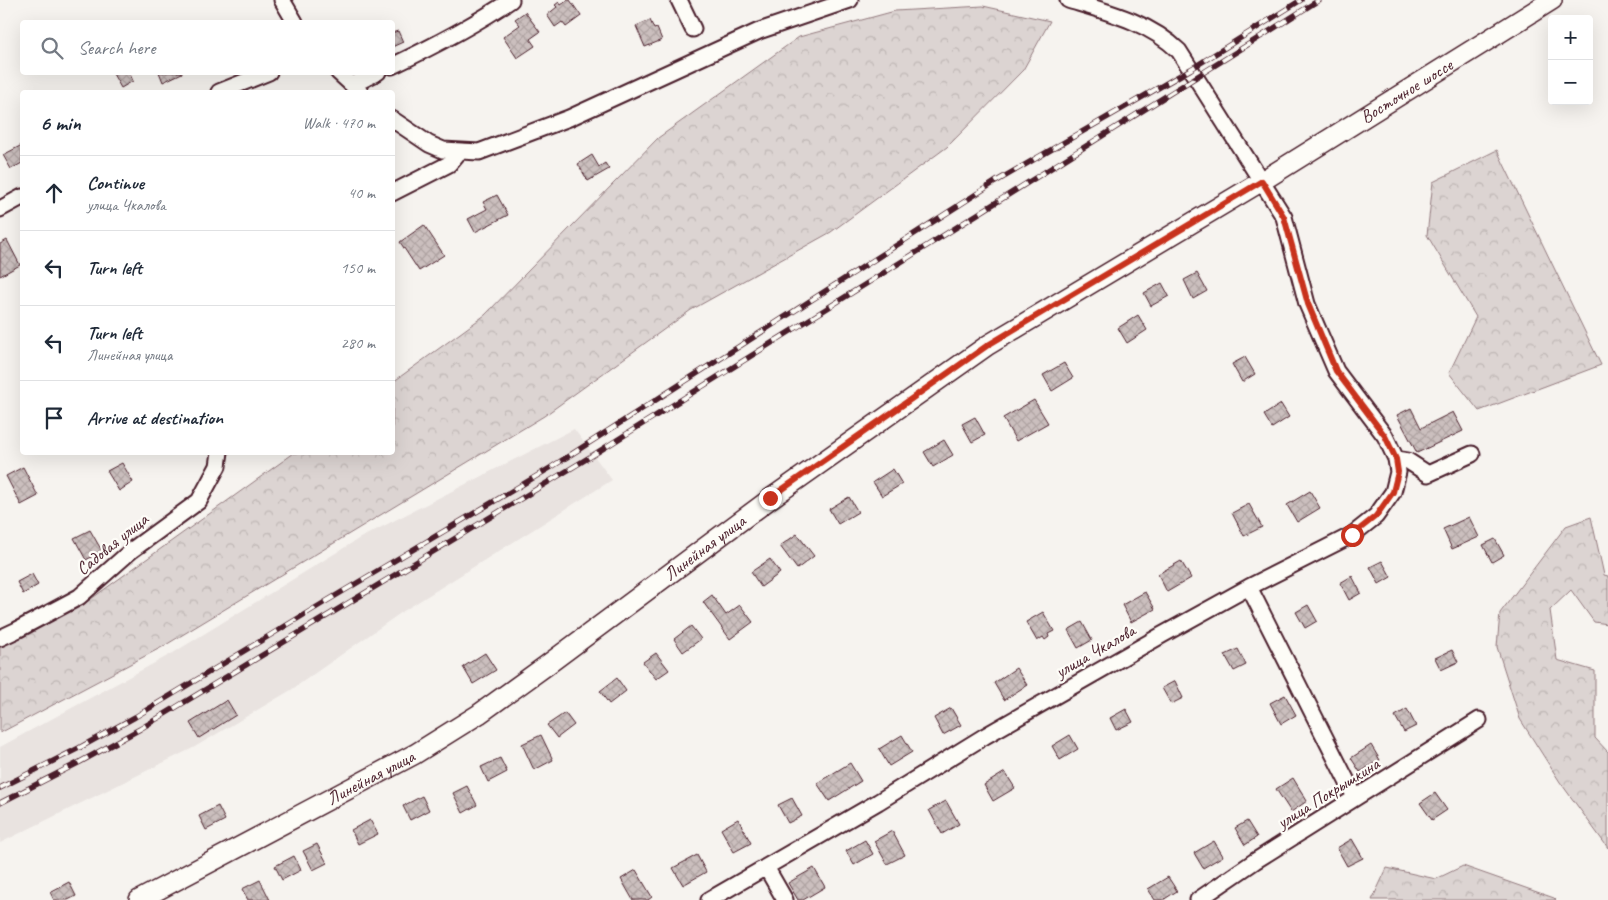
<!DOCTYPE html>
<html lang="en">
<head>
<meta charset="utf-8">
<style>
	:root { --surface:#fff; --page:#f2f2f3; --text:#1f2937; --muted:#747a83; --line:#e0e1e3 }
	body { margin:0; font-family:Caveat,sans-serif; background:var(--page); color:var(--text) }
	.controls { position:absolute; right:15px; top:15px; display:grid; overflow:hidden; border-radius:5px; box-shadow:0 5px 20px #0002 }
	.controls button { width:45px; height:45px; display:grid; place-items:center; padding:0; border:0; border-bottom:1px solid var(--line); background:var(--surface); color:var(--text); font:25px sans-serif }
	.stop { position:absolute; width:15px; height:15px; margin:-11px; border:4px solid #c8321e; border-radius:50%; background:#fff }
	.stop.end { background:#c8321e; border-color:#fff; box-shadow:0 1px 5px #0008 }
	.list { margin:0; padding:0; list-style:none }
	h2 { display:flex; justify-content:space-between; align-items:center; height:65px; margin:0; padding:0 20px; font-size:21px }
	h2 small { font-size:16px; font-weight:400; color:var(--muted) }
	.list li { display:grid; grid-template-columns:32px 1fr auto; gap:15px; align-items:center; box-sizing:border-box; height:75px; padding:0 20px; border-top:1px solid var(--line) }
	.list b { display:block; font-size:19px; white-space:nowrap }
	.list p { margin:0; font-size:16px; white-space:nowrap; color:var(--muted) }
	.list em { font-size:16px; font-style:normal; color:var(--muted) }
	.icon { flex:none; width:28px; height:28px; fill:none; stroke:currentColor; stroke-width:2; stroke-linecap:round; stroke-linejoin:round }
	.map { position:relative; flex:none; width:1608px; height:900px; overflow:hidden }
	.search { position:absolute; background:var(--surface); box-shadow:0 5px 20px #0002; left:20px; top:20px; width:375px; height:55px; display:flex; align-items:center; gap:12px; box-sizing:border-box; padding:0 18px; border-radius:5px; color:var(--muted); font-size:19px }
	.panel { position:absolute; background:var(--surface); box-shadow:0 5px 20px #0002; left:20px; top:90px; width:375px; height:365px; border-radius:5px }
	.map>svg:first-child { display:block }
	.built { fill:#e9e3e0 }
	.forest { fill:url(#forest-crowns); stroke:#937a7e }
	.building { fill:url(#building-cross-hatch); stroke:#4a1f2b }
	.lines { fill:none; stroke-linecap:round; stroke-linejoin:round }
	.minor-casing { stroke:#4a1f2b; stroke-width:19 }
	.major-casing { stroke:#4a1f2b; stroke-width:22 }
	.minor { stroke:#fdfcf7; stroke-width:15 }
	.major { stroke:#fdfcf7; stroke-width:19 }
	.rail-casing { stroke:#4a1f2b; stroke-width:5.5 }
	.rail { stroke:#fdfcf7; stroke-width:4; stroke-dasharray:11; stroke-linecap:butt }
	.route { stroke:#c8321e; stroke-width:6 }
	.labels { text-anchor:middle; dominant-baseline:central; stroke-width:4.5; stroke-linejoin:round; paint-order:stroke }
	.street-label { font-size:18px; fill:#4a1f2b; stroke:#fdfcf7 }
</style>
</head>
<body>
<div class="map">
<svg width="1608" height="900" viewBox="0 0 1608 900">
	<defs>
		<pattern id="forest-crowns" width="20" height="18" patternUnits="userSpaceOnUse" patternTransform="scale(1.25)"><rect width="20" height="18" fill="#dcd4d2"/><path d="M2 6a3 3 0 1 1 6 0M12 15a3 3 0 1 1 6 0" fill="none" stroke="#beb6b4"/></pattern>
		<pattern id="building-cross-hatch" width="8" height="8" patternUnits="userSpaceOnUse" patternTransform="scale(1.25)"><rect width="8" height="8" fill="#cbbfbe"/><path d="M0 0l8 8M0 8l8-8" fill="none" stroke="#b0a4a3"/></pattern>
	</defs>
	<rect width="100%" height="100%" fill="#f6f3ef"/>
	<filter id="ink" filterUnits="userSpaceOnUse"><feTurbulence type="fractalNoise" baseFrequency=".02" numOctaves="2"/><feDisplacementMap in="SourceGraphic" scale="10" xChannelSelector="R" yChannelSelector="G"/><feConvolveMatrix kernelMatrix="1 2 1 2 8 2 1 2 1" color-interpolation-filters="sRGB"/></filter>
	<g filter="url(#ink)">
		<path class="built" d="M 574,429 L 612,480 L 402,612 L 291,690 L 193,748 L 0,843 L 0,747 L 173,653 L 360,538 Z"/>
		<path class="forest" d="M 983,6 L 1050,21 L 1023,70 L 947,147 L 831,232 L 691,310 L 544,416 L 164,646 L 0,733 L 0,643 L 84,604 L 294,453 L 392,452 L 393,382 L 485,315 L 658,138 L 799,37 L 895,11 Z
			M 1497,150 L 1601,365 L 1479,411 L 1449,373 L 1476,317 L 1427,235 L 1433,182 Z
			M 1591,517 L 1604,575 L 1608,576 L 1608,624 L 1594,622 L 1571,590 L 1550,610 L 1557,660 L 1595,671 L 1595,738 L 1608,752 L 1608,848 L 1560,782 L 1520,719 L 1497,647 L 1500,613 L 1566,526 Z
			M 1463,866 L 1554,898 L 1556,900 L 1372,900 L 1387,868 L 1436,879 Z"/>
		<path class="building" d="M 568,0 L 570,0 L 581,16 L 566,27 L 562,22 L 555,27 L 547,15 L 557,7 L 555,5 L 559,2 L 561,5 Z
			M 525,12 L 540,32 L 530,39 L 535,46 L 517,58 L 503,37 L 520,25 L 515,19 Z
			M 650,20 L 654,29 L 657,28 L 662,40 L 645,47 L 636,26 Z
			M 398,31 L 403,42 L 392,47 L 392,33 Z
			M 112,72 L 129,72 L 133,81 L 121,88 Z
			M 159,72 L 182,72 L 182,73 L 163,82 Z
			M 22,145 L 22,163 L 11,169 L 3,155 Z
			M 592,155 L 599,167 L 605,163 L 609,169 L 588,181 L 578,164 Z
			M 497,195 L 508,215 L 475,232 L 468,219 L 487,209 L 483,202 Z
			M 424,225 L 444,255 L 419,271 L 400,242 Z
			M 7,240 L 20,265 L 0,276 L 0,244 Z
			M 1197,273 L 1207,291 L 1193,299 L 1184,280 Z
			M 1162,283 L 1169,296 L 1151,306 L 1144,293 Z
			M 1138,315 L 1147,330 L 1127,343 L 1118,328 Z
			M 1245,357 L 1255,374 L 1242,382 L 1232,364 Z
			M 1064,363 L 1073,378 L 1052,391 L 1043,375 Z
			M 1034,400 L 1048,423 L 1016,441 L 1003,418 Z
			M 1281,404 L 1289,417 L 1272,428 L 1264,415 Z
			M 1411,408 L 1421,428 L 1453,412 L 1463,431 L 1417,453 L 1397,415 Z
			M 975,417 L 985,435 L 972,442 L 962,424 Z
			M 944,440 L 953,455 L 933,467 L 924,452 Z
			M 122,463 L 133,482 L 119,491 L 107,471 Z
			M 23,467 L 38,496 L 21,505 L 6,476 Z
			M 893,469 L 902,484 L 882,496 L 873,482 Z
			M 1310,491 L 1320,508 L 1297,522 L 1287,505 Z
			M 849,497 L 858,512 L 838,524 L 829,509 Z
			M 1249,504 L 1262,527 L 1244,536 L 1232,513 Z
			M 1469,517 L 1479,537 L 1452,549 L 1443,529 Z
			M 90,530 L 102,551 L 86,560 L 74,538 Z
			M 797,534 L 814,556 L 797,569 L 780,546 Z
			M 1495,539 L 1504,555 L 1492,562 L 1483,545 Z
			M 770,559 L 780,573 L 761,587 L 751,572 Z
			M 1181,561 L 1191,578 L 1167,592 L 1158,574 Z
			M 1382,561 L 1391,577 L 1379,584 L 1370,567 Z
			M 32,574 L 38,585 L 23,594 L 17,582 Z
			M 1352,576 L 1361,593 L 1349,600 L 1340,583 Z
			M 1145,592 L 1155,609 L 1131,622 L 1122,605 Z
			M 712,595 L 726,615 L 740,605 L 753,622 L 730,639 L 703,602 Z
			M 1308,605 L 1317,621 L 1305,628 L 1296,612 Z
			M 1043,612 L 1054,631 L 1048,634 L 1049,637 L 1045,640 L 1043,637 L 1037,641 L 1026,622 Z
			M 1082,622 L 1092,640 L 1078,648 L 1068,630 Z
			M 691,626 L 701,639 L 683,652 L 674,639 Z
			M 1238,649 L 1246,665 L 1234,671 L 1225,655 Z
			M 1452,650 L 1458,662 L 1441,670 L 1435,658 Z
			M 485,653 L 496,670 L 473,684 L 463,667 Z
			M 656,653 L 669,670 L 656,679 L 643,662 Z
			M 1016,668 L 1027,685 L 1004,700 L 994,683 Z
			M 617,678 L 626,691 L 609,704 L 600,691 Z
			M 1175,681 L 1183,698 L 1171,704 L 1162,688 Z
			M 1285,695 L 1296,715 L 1281,724 L 1270,703 Z
			M 227,700 L 236,715 L 199,738 L 190,723 Z
			M 951,708 L 961,725 L 943,735 L 934,718 Z
			M 1126,709 L 1133,722 L 1116,730 L 1110,718 Z
			M 1407,709 L 1416,726 L 1404,732 L 1395,716 Z
			M 565,713 L 574,725 L 557,738 L 547,725 Z
			M 541,735 L 553,760 L 534,770 L 522,744 Z
			M 902,735 L 912,752 L 889,766 L 879,749 Z
			M 1070,735 L 1078,749 L 1060,760 L 1052,746 Z
			M 1371,745 L 1380,760 L 1360,772 L 1351,758 Z
			M 500,758 L 507,772 L 488,782 L 481,767 Z
			M 850,763 L 861,781 L 829,801 L 817,783 Z
			M 1005,772 L 1015,788 L 993,801 L 984,785 Z
			M 1293,778 L 1307,801 L 1291,812 L 1276,789 Z
			M 467,786 L 477,805 L 463,813 L 453,793 Z
			M 1435,793 L 1447,810 L 1432,820 L 1420,803 Z
			M 422,796 L 429,810 L 410,820 L 403,806 Z
			M 792,798 L 802,816 L 788,823 L 778,805 Z
			M 946,801 L 959,824 L 942,834 L 929,810 Z
			M 218,806 L 225,820 L 206,830 L 199,816 Z
			M 738,819 L 751,843 L 734,852 L 721,829 Z
			M 370,820 L 378,834 L 358,844 L 351,830 Z
			M 1247,821 L 1257,837 L 1245,845 L 1235,828 Z
			M 892,831 L 905,855 L 887,864 L 874,841 Z
			M 1352,839 L 1363,858 L 1347,866 L 1337,848 Z
			M 865,840 L 873,854 L 854,865 L 846,851 Z
			M 1214,841 L 1223,856 L 1203,868 L 1194,853 Z
			M 317,844 L 327,863 L 313,870 L 303,851 Z
			M 697,855 L 706,872 L 683,885 L 673,868 Z
			M 294,856 L 301,870 L 282,880 L 275,866 Z
			M 814,868 L 825,887 L 803,900 L 798,900 L 788,883 Z
			M 636,870 L 652,897 L 648,900 L 633,900 L 621,879 Z
			M 1168,877 L 1177,891 L 1163,900 L 1155,900 L 1148,889 Z
			M 260,880 L 270,900 L 248,900 L 242,889 Z
			M 69,882 L 76,896 L 68,900 L 54,900 L 50,892 Z"/>
		<g class="lines">
			<g class="minor-casing">
				<path id="minor" d="M 282,0 L 295,22
					M 679,0 L 693,29
					M 1068,0 C 1108,12 1149,22 1179,51 L 1284,217 L 1307,304 L 1336,371 L 1385,436 L 1396,459
					M 392,66 C 434,46 473,26 511,0
					M 338,72 L 360,92
					M 352,85 L 378,72
					M 219,92 L 269,72
					M 392,119 L 429,144 L 443,150 L 479,152 L 569,118 L 759,31 L 850,0
					M 392,193 L 449,164 L 459,152
					M 0,209 L 22,197
					M 1249,587 L 1355,797
					M 0,638 L 17,630 L 79,597 L 132,550 L 199,501 L 218,466 L 220,452
					M 766,867 L 785,900
					M 709,900 L 878,802 L 985,736 L 1162,635 L 1249,587 L 1352,535 L 1376,516 L 1393,492 L 1398,472 L 1396,459 L 1408,461 L 1428,474 L 1472,454
					M 1198,900 L 1255,861 L 1479,720"/>
			</g>
			<g class="major-casing">
				<g id="major">
					<path id="s1" d="M 139,900 L 415,754 L 479,714 L 547,665 L 770,499 L 988,345 L 1262,181 L 1552,0"/>
				</g>
			</g>
			<use href="#minor" class="minor"/>
			<use href="#major" class="major"/>
			<g class="rail-casing">
				<path id="rail" d="M 0,788 L 79,748 L 135,717 L 325,602 L 550,468 L 995,182 L 1191,69 L 1301,0
					M 0,803 L 80,762 L 140,729 L 593,455 L 1319,0"/>
			</g>
			<use href="#rail" class="rail"/>
		</g>
	</g>
	<g class="lines" filter="url(#ink)">
		<path class="route" d="M 770,498 L 988,345 L 1262,181 L 1284,217 L 1308,304 L 1336,371 L 1385,436 L 1396,459 L 1398,472 L 1393,492 L 1376,516 L 1352,535"/>
	</g>
	<g class="labels">
		<g class="street-label">
			<text stroke="none"><textPath href="#s1" startOffset="1506">Восточное шоссе</textPath></text>
			<text transform="translate(112 544) rotate(-39)">Садовая улица</text>
			<text stroke="none"><textPath href="#s1" startOffset="668">Линейная улица</textPath></text>
			<text transform="translate(1095 651) rotate(-30)">улица Чкалова</text>
			<text stroke="none"><textPath href="#s1" startOffset="262">Линейная улица</textPath></text>
			<text transform="translate(1328 793) rotate(-32)">улица Покрышкина</text>
		</g>
	</g>
</svg>
<div class="controls">
<button>+</button>
<button>−</button>
</div>
<div class="stop" style="left:1352px;top:535px"></div>
<div class="stop end" style="left:770px;top:498px"></div>
<div class="search"><svg class="icon" aria-label="search" viewBox="0 0 24 24"><circle cx="10" cy="10" r="6"/><path d="M15 15l6 6"/></svg>Search here</div>
<section class="panel">
<h2>6 min<small>Walk · 470 m</small></h2>
<ul class="list">
<li><svg class="icon" aria-label="ahead" viewBox="0 0 24 24"><path d="M12 20V5M6 11l6-6 6 6"/></svg><div><b>Continue</b><p>улица Чкалова</p></div><em>40 m</em></li>
<li><svg class="icon" aria-label="left" viewBox="0 0 24 24"><path d="M17 20v-9H6M10 6l-5 5 5 5"/></svg><div><b>Turn left</b></div><em>150 m</em></li>
<li><svg class="icon" aria-label="left" viewBox="0 0 24 24"><path d="M17 20v-9H6M10 6l-5 5 5 5"/></svg><div><b>Turn left</b><p>Линейная улица</p></div><em>280 m</em></li>
<li><svg class="icon" aria-label="arrive" viewBox="0 0 24 24"><path d="M6 21V4h12l-3 4 3 4H6"/></svg><div><b>Arrive at destination</b></div></li>
</ul>
</section>
</div>
</body>
</html>
